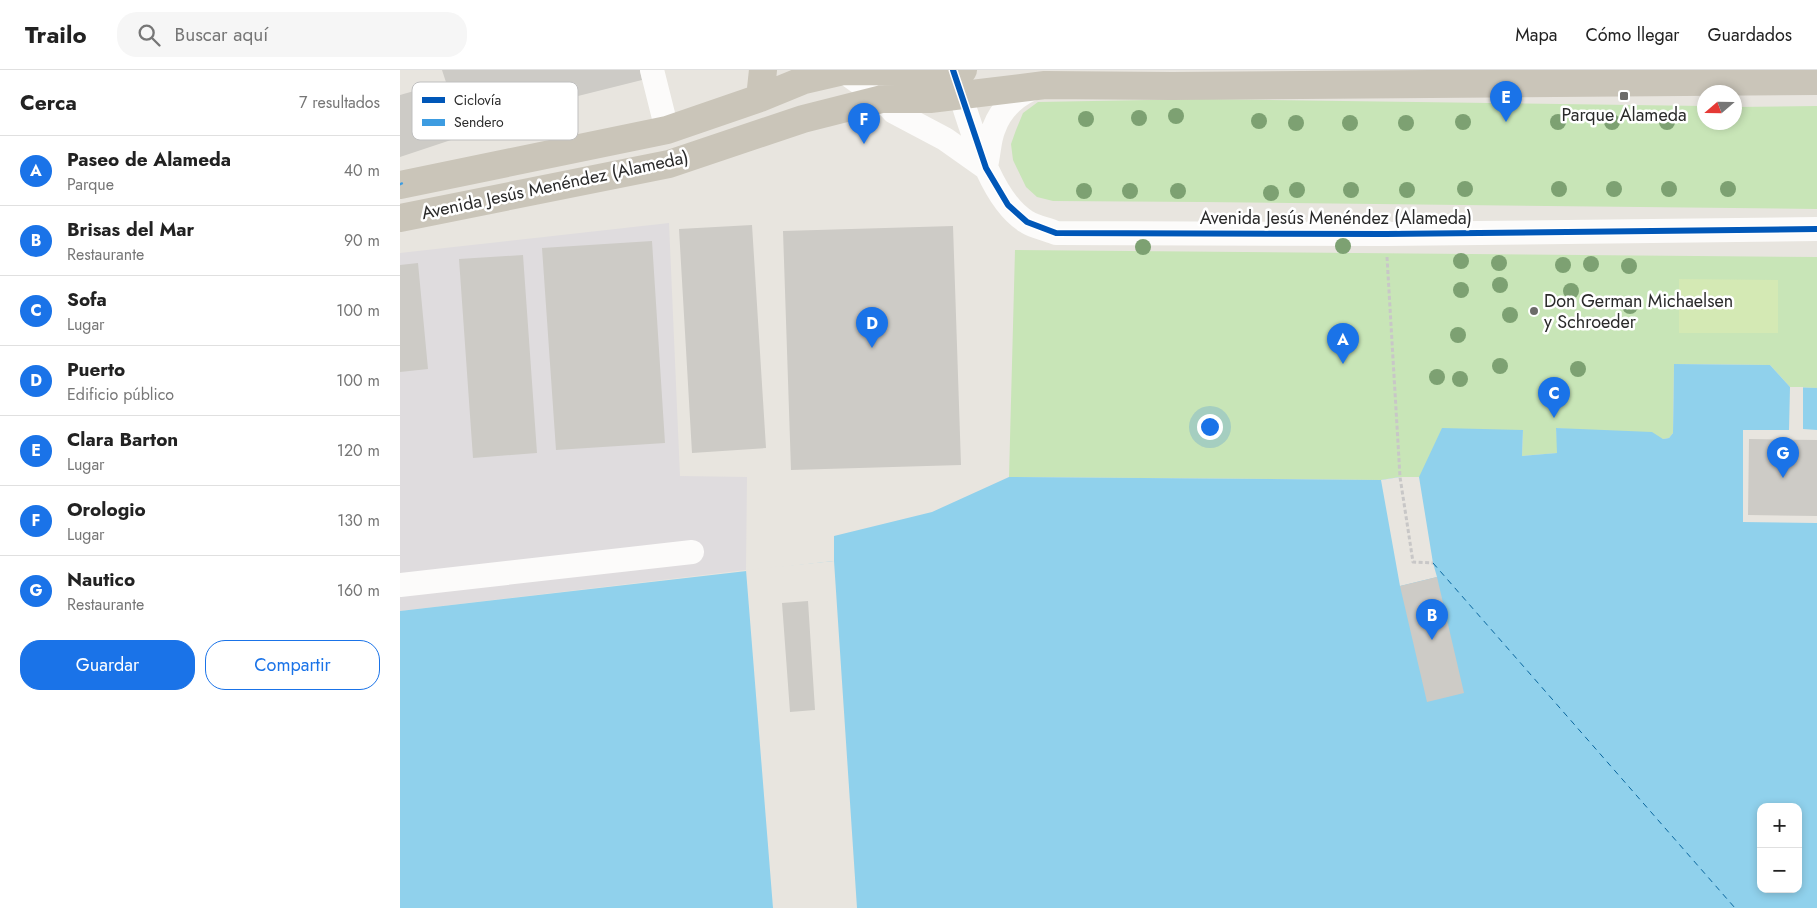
<!DOCTYPE html>
<html lang="es">
<head>
<meta charset="utf-8">
<style>
	:root { --surface:#fff; --page:#f6f6f6; --text:#222; --muted:#767676; --line:#e0e0e0; --accent:#1a73e8 }
	body { margin:0; font-family:Jost,sans-serif; background:var(--page); color:var(--text) }
	.controls { position:absolute; right:15px; bottom:15px; display:grid; overflow:hidden; border-radius:10px; box-shadow:0 2px 8px #0003 }
	.controls button { width:45px; height:45px; display:grid; place-items:center; padding:0; border:0; border-bottom:1px solid var(--line); background:var(--surface); color:var(--text); font:25px sans-serif }
	.compass { position:absolute; left:1297px; top:15px; width:45px; height:45px; border-radius:50%; background:var(--surface); box-shadow:0 2px 8px #0003; rotate:250deg }
	.you { position:absolute; left:809px; top:356px; width:18px; height:18px; margin:-12px; border:4px solid #fff; border-radius:50%; background:#1a73e8; box-shadow:0 0 0 8px #1a73e833 }
	.badge { display:grid; place-items:center; width:32px; height:32px; border-radius:50%; background:var(--accent); color:#fff; font-size:16px; font-weight:700 }
	.pin { position:absolute; translate:-50% -41px; filter:drop-shadow(0 1px 2px #0008) }
	.pin::after { content:''; position:absolute; top:26px; width:18px; height:15px; background:inherit; clip-path:polygon(0 0,100% 0,50% 100%) }
	.list { margin:0; padding:0; list-style:none }
	h2 { display:flex; justify-content:space-between; align-items:center; height:65px; margin:0; padding:0 20px; font-size:21px }
	h2 small { font-size:16px; font-weight:400; color:var(--muted) }
	.list li { display:grid; grid-template-columns:32px 1fr auto; gap:15px; align-items:center; box-sizing:border-box; height:70px; padding:0 20px; border-top:1px solid var(--line) }
	.list b { display:block; font-size:19px; white-space:nowrap }
	.list p { margin:0; font-size:16px; white-space:nowrap; color:var(--muted) }
	.list em { font-size:16px; font-style:normal; color:var(--muted) }
	.actions { display:flex; gap:10px; padding:15px 20px }
	.actions a { flex:1; padding:11px 0; border:1px solid var(--accent); border-radius:20px; text-align:center; font-size:18px; color:var(--accent) }
	.actions .main { background:var(--accent); color:#fff }
	.icon { flex:none; width:28px; height:28px; fill:none; stroke:currentColor; stroke-width:2; stroke-linecap:round; stroke-linejoin:round }
	.map { position:relative; flex:none; width:1417px; height:838px; overflow:hidden }
	header { display:flex; align-items:center; gap:30px; box-sizing:border-box; height:70px; padding:0 25px; background:var(--surface); border-bottom:1px solid var(--line) }
	header strong { font-size:24px }
	nav { display:flex; gap:28px; margin-inline-start:auto; font-size:18px }
	.search { width:350px; height:45px; background:var(--page); display:flex; align-items:center; gap:12px; box-sizing:border-box; padding:0 18px; border-radius:20px; color:var(--muted); font-size:19px }
	main { display:flex }
	aside { flex:1; background:var(--surface) }
	.map>svg:first-child { display:block }
	.industrial { fill:#dfdcde }
	.green { fill:#c8e5b7 }
	.pitch { fill:#d4e9b4 }
	.water { fill:#90d1ec; fill-rule:evenodd }
	.pier { fill:#e8e5df }
	.lines { fill:none; stroke-linecap:round; stroke-linejoin:round }
	.ferry { stroke:#0a669e; stroke-width:1; stroke-dasharray:6 5; stroke-linecap:butt }
	.building { fill:#cdcbc6 }
	.path { stroke:#c8c7c7; stroke-width:3; stroke-dasharray:4 2.5; stroke-linecap:butt }
	.minor { stroke:#fcfbfa; stroke-width:24 }
	.major { stroke:#cac5b9; stroke-width:28 }
	.quiet { stroke:#3d9ce1; stroke-width:5; stroke-dasharray:10 5; stroke-linecap:butt }
	.cycleway-casing { stroke:#fff; stroke-width:9 }
	.cycleway { stroke:#0057b8; stroke-width:6 }
	.tree { fill:#7da172 }
	.poi-dot { fill:#6c6b69; stroke:#fff; stroke-width:2 }
	.labels { text-anchor:middle; dominant-baseline:central; stroke-width:5; stroke-linejoin:round; paint-order:stroke }
	.poi-label { font-size:18px; fill:#2a2a2a; stroke:#fff }
	.street-label { font-size:18px; fill:#2a2a2a; stroke:#fff }
	.key { fill:#fff; stroke:#bfbfbf; stroke-width:1 }
	.key-label { font-size:14px; fill:#2a2a2a }
</style>
</head>
<body>
<header>
<strong>Trailo</strong>
<div class="search"><svg class="icon" aria-label="search" viewBox="0 0 24 24"><circle cx="10" cy="10" r="6"/><path d="M15 15l6 6"/></svg>Buscar aquí</div>
<nav><a>Mapa</a><a>Cómo llegar</a><a>Guardados</a></nav>
</header>
<main>
<aside>
<h2>Cerca<small>7 resultados</small></h2>
<ul class="list">
<li><span class="badge">A</span><div><b>Paseo de Alameda</b><p>Parque</p></div><em>40 m</em></li>
<li><span class="badge">B</span><div><b>Brisas del Mar</b><p>Restaurante</p></div><em>90 m</em></li>
<li><span class="badge">C</span><div><b>Sofa</b><p>Lugar</p></div><em>100 m</em></li>
<li><span class="badge">D</span><div><b>Puerto</b><p>Edificio público</p></div><em>100 m</em></li>
<li><span class="badge">E</span><div><b>Clara Barton</b><p>Lugar</p></div><em>120 m</em></li>
<li><span class="badge">F</span><div><b>Orologio</b><p>Lugar</p></div><em>130 m</em></li>
<li><span class="badge">G</span><div><b>Nautico</b><p>Restaurante</p></div><em>160 m</em></li>
</ul>
<div class="actions"><a class="main">Guardar</a><a>Compartir</a></div>
</aside>
<div class="map">
<svg width="1417" height="838" viewBox="0 0 1417 838">
	<rect width="100%" height="100%" fill="#e8e5df"/>
	<path class="industrial" d="M 269,153 L 280,406 L 347,407 L 346,500 L 0,541 L 0,183 Z"/>
	<path class="green" d="M 802,29 L 1304,36 L 1304,52 L 1334,52 L 1335,37 L 1417,36 L 1417,139 L 802,132 L 653,131 L 637,127 L 626,117 L 613,90 L 611,74 L 616,60 L 623,43 L 638,32 Z
		M 615,180 L 1417,187 L 1417,318 L 1390,317 L 1370,295 L 1274,294 L 1273,363 L 1269,368 L 1263,369 L 1259,368 L 1156,358 L 1158,383 L 1122,386 L 1123,360 L 1019,407 L 1000,407 L 981,410 L 609,407 Z"/>
	<path class="pitch" d="M 1279,209 L 1378,210 L 1378,263 L 1279,263 Z"/>
	<path class="water" d="M 1274,294 L 1370,295 L 1390,317 L 1417,318 L 1417,838 L 0,838 L 0,541 L 434,491 L 434,466 L 532,442 L 609,407 L 981,410 L 1000,407 L 1019,407 L 1042,358 L 1123,360 L 1122,386 L 1157,383 L 1156,358 L 1252,362 L 1263,369 L 1269,368 L 1273,363 ZM 1361,737 L 1398,737 L 1398,819 L 1361,819 Z"/>
	<path class="pier" d="M 1390,317 L 1403,317 L 1403,359 L 1417,360 L 1417,453 L 1343,452 L 1343,360 L 1389,360 Z
		M 1000,407 L 1019,407 L 1033,493 L 1037,507 L 1000,516 L 981,410 Z
		M 434,491 L 457,838 L 373,838 L 346,500 Z"/>
	<g class="lines">
		<path class="ferry" d="M 1033,493 L 1335,838"/>
	</g>
	<path class="building" d="M 42,0 L 240,0 L 242,10 L 162,30 L 62,61 Z
		M 42,13 L 60,67 L 0,87 L 0,25 Z
		M 352,155 L 366,378 L 292,383 L 279,159 Z
		M 553,156 L 561,395 L 391,400 L 383,161 Z
		M 252,171 L 265,373 L 156,380 L 142,178 Z
		M 123,185 L 137,383 L 73,388 L 59,189 Z
		M 18,193 L 28,299 L 0,302 L 0,195 Z
		M 1349,369 L 1417,370 L 1417,446 L 1348,445 Z
		M 1037,507 L 1064,623 L 1027,632 L 1000,516 Z
		M 408,531 L 415,640 L 390,642 L 382,533 Z"/>
	<g class="lines">
		<path class="path" d="M 987,187 L 1000,407 L 1013,492 L 1033,493"/>
		<path class="minor" d="M 252,0 L 267,60
			M 443,1 L 482,29 L 494,42 L 545,69 L 586,98
			M 555,8 C 569,49 588,129 627,152 C 635,157 647,159 656,163 L 986,164 L 1417,159
			M 586,96 C 589,84 589,69 594,58 C 601,39 618,22 638,17
			M 0,515 L 292,482"/>
		<path class="major" d="M 360,28 L 363,0
			M 0,115 L 267,60 L 360,28 L 404,10 L 443,1 L 553,2 L 563,0
			M 0,148 L 269,94 L 403,49 L 482,29 L 530,29 L 645,15 L 772,16 L 1417,11"/>
		<path class="quiet" d="M 0,113 L 1,115"/>
		<g class="cycleway-casing">
			<path id="cycleway" d="M 553,0 L 586,98 L 608,135 L 627,152 L 656,163 L 986,164 L 1417,159"/>
		</g>
		<use href="#cycleway" class="cycleway"/>
	</g>
	<g class="tree">
		<circle cx="776" cy="46" r="8"/>
		<circle cx="739" cy="48" r="8"/>
		<circle cx="686" cy="49" r="8"/>
		<circle cx="859" cy="51" r="8"/>
		<circle cx="1063" cy="52" r="8"/>
		<circle cx="1158" cy="52" r="8"/>
		<circle cx="1212" cy="52" r="8"/>
		<circle cx="1267" cy="52" r="8"/>
		<circle cx="896" cy="53" r="8"/>
		<circle cx="950" cy="53" r="8"/>
		<circle cx="1006" cy="53" r="8"/>
		<circle cx="1065" cy="119" r="8"/>
		<circle cx="1159" cy="119" r="8"/>
		<circle cx="1214" cy="119" r="8"/>
		<circle cx="1269" cy="119" r="8"/>
		<circle cx="1328" cy="119" r="8"/>
		<circle cx="897" cy="120" r="8"/>
		<circle cx="951" cy="120" r="8"/>
		<circle cx="1007" cy="120" r="8"/>
		<circle cx="684" cy="121" r="8"/>
		<circle cx="730" cy="121" r="8"/>
		<circle cx="778" cy="121" r="8"/>
		<circle cx="871" cy="123" r="8"/>
		<circle cx="943" cy="176" r="8"/>
		<circle cx="743" cy="177" r="8"/>
		<circle cx="1061" cy="191" r="8"/>
		<circle cx="1099" cy="193" r="8"/>
		<circle cx="1191" cy="194" r="8"/>
		<circle cx="1163" cy="195" r="8"/>
		<circle cx="1229" cy="196" r="8"/>
		<circle cx="1100" cy="215" r="8"/>
		<circle cx="1061" cy="220" r="8"/>
		<circle cx="1171" cy="221" r="8"/>
		<circle cx="1230" cy="236" r="8"/>
		<circle cx="1110" cy="245" r="8"/>
		<circle cx="1058" cy="265" r="8"/>
		<circle cx="1100" cy="296" r="8"/>
		<circle cx="1178" cy="299" r="8"/>
		<circle cx="1037" cy="307" r="8"/>
		<circle cx="1060" cy="309" r="8"/>
	</g>
	<g class="poi-dot">
		<rect x="1219" y="21" width="10" height="10" rx="2.5"/>
		<circle cx="1134" cy="241" r="5"/>
	</g>
	<g class="labels">
		<g class="poi-label">
			<text x="1224" y="45">Parque Alameda</text>
			<text x="1144" y="231" text-anchor="start">Don German Michaelsen<tspan x="1144" dy="21">y Schroeder</tspan></text>
		</g>
		<g class="street-label">
			<text transform="translate(155 115) rotate(-12)">Avenida Jesús Menéndez (Alameda)</text>
			<text x="936" y="148">Avenida Jesús Menéndez (Alameda)</text>
		</g>
	</g>
	<rect x="12" y="12" width="166" height="58" rx="8" class="key"/>
	<rect x="22" y="27" width="23" height="6" fill="#0057b8"/>
	<rect x="22" y="49" width="23" height="7" fill="#3d9ce1"/>
	<g class="key-label">
		<text x="54" y="35">Ciclovía</text>
		<text x="54" y="57">Sendero</text>
	</g>
</svg>
<div class="controls">
<button>+</button>
<button>−</button>
</div>
<svg class="compass" viewBox="-18 -18 36 36"><path d="M0-13l5 13h-10z" fill="#e53935"/><path d="M0 13l5-13h-10z" fill="#767676"/></svg>
<div class="you"></div>
<div class="pin badge" style="left:943px;top:294px">A</div>
<div class="pin badge" style="left:1032px;top:570px">B</div>
<div class="pin badge" style="left:1154px;top:348px">C</div>
<div class="pin badge" style="left:472px;top:278px">D</div>
<div class="pin badge" style="left:1106px;top:52px">E</div>
<div class="pin badge" style="left:464px;top:74px">F</div>
<div class="pin badge" style="left:1383px;top:408px">G</div>
</div>
</main>
</body>
</html>
